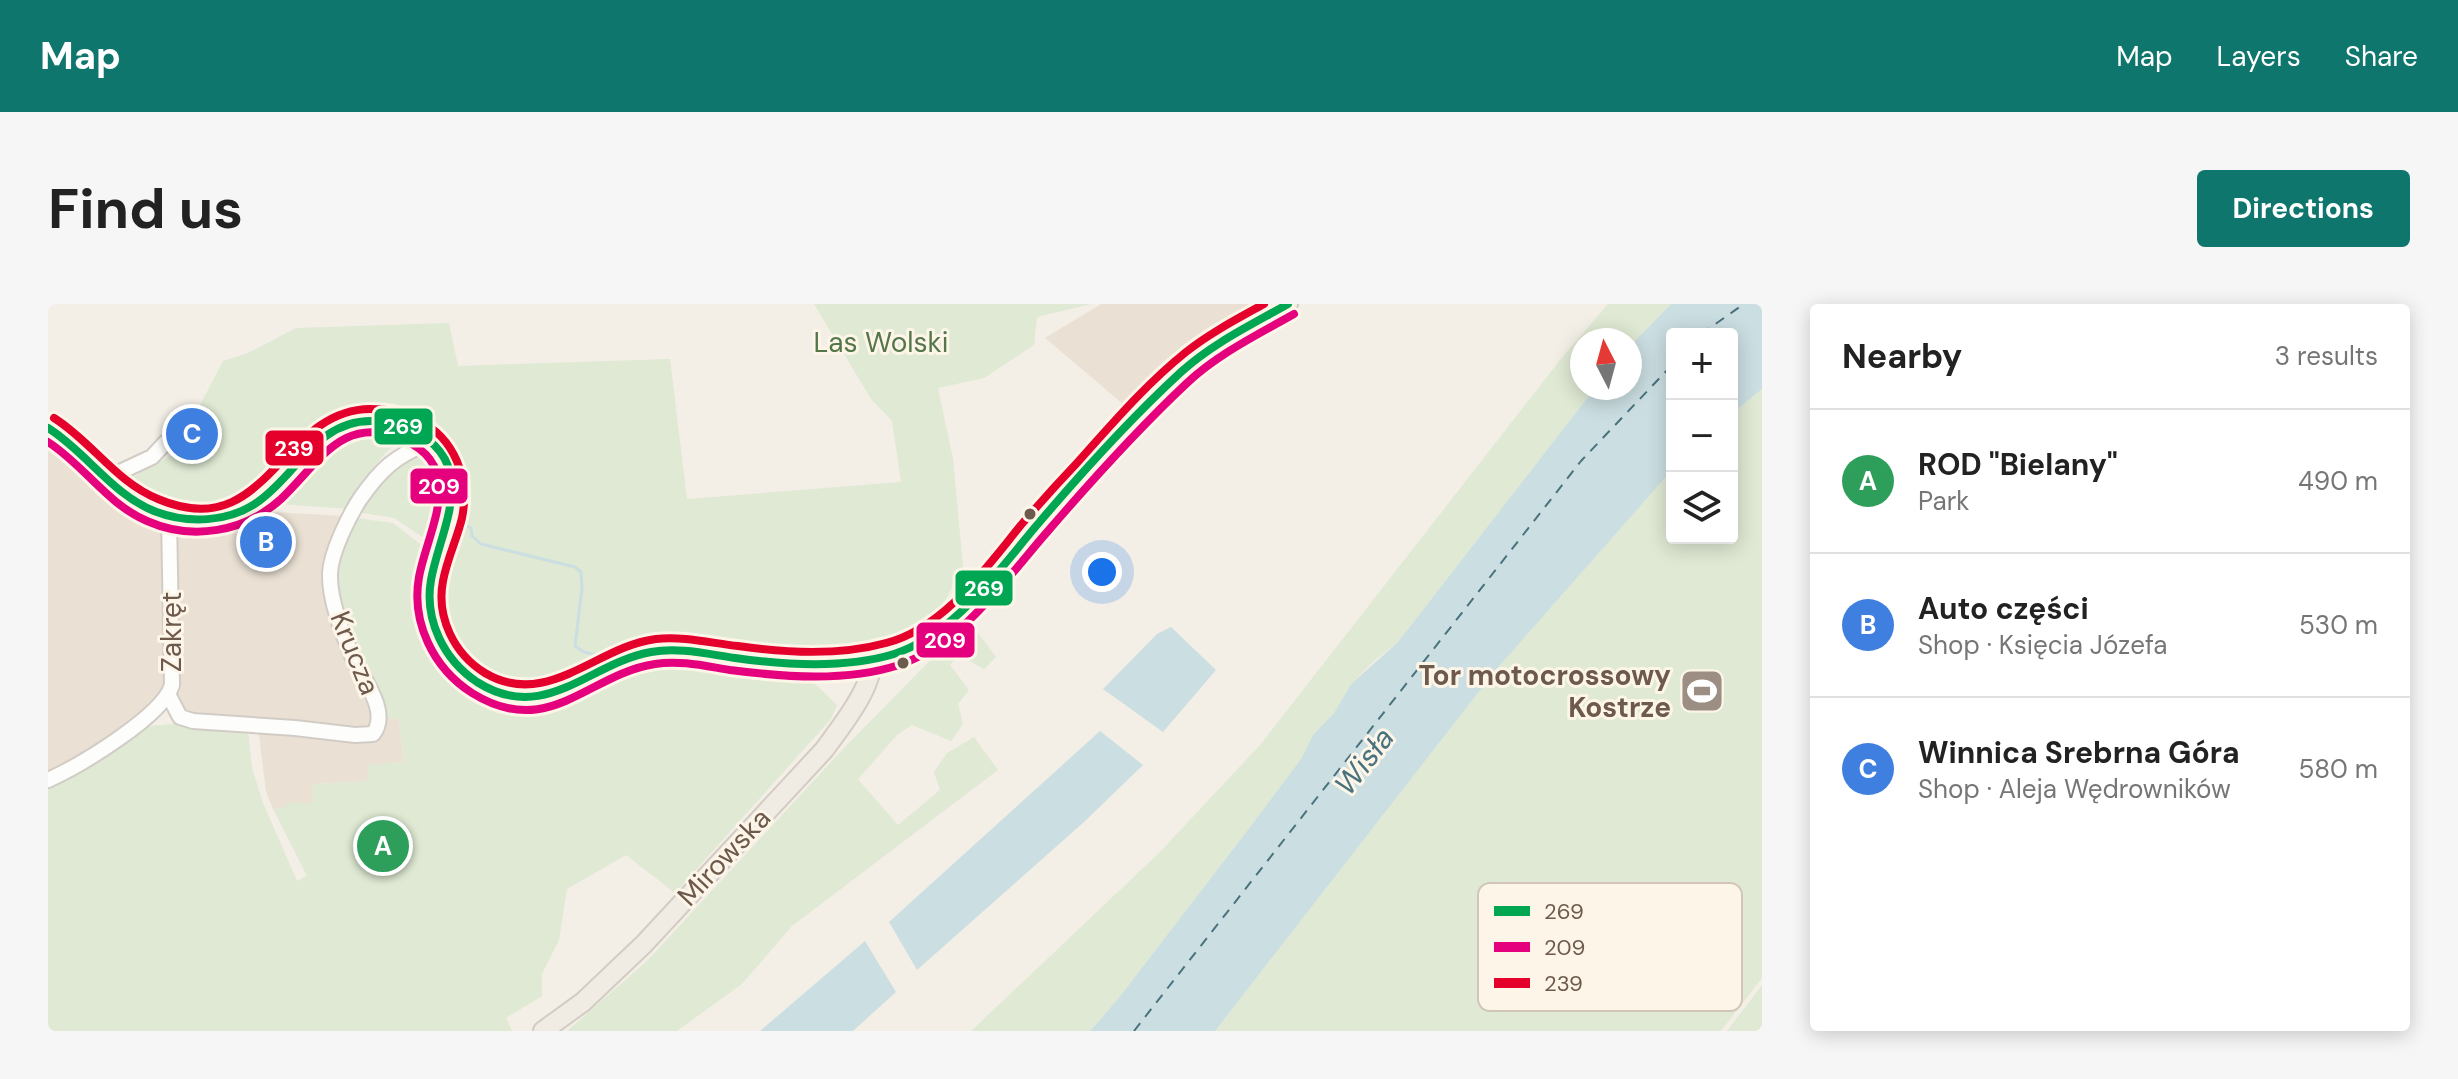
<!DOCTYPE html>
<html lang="en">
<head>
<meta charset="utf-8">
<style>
	:root { --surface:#fff; --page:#f6f6f6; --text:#222; --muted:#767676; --line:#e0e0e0; --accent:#0f766e }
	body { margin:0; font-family:"DM Sans",sans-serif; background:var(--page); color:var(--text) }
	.controls { position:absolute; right:24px; top:24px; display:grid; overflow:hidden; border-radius:8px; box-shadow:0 4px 20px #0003 }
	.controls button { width:72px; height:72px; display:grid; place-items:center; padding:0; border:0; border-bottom:2px solid var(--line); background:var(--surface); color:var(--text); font:40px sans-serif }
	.compass { position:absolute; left:1522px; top:24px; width:72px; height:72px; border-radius:50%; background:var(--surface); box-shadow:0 4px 20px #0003; rotate:354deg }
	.you { position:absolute; left:1054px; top:268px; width:28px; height:28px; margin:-20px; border:6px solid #fff; border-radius:50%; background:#1a73e8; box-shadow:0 0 0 12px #1a73e833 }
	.badge { display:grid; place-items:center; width:52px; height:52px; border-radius:50%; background:var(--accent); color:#fff; font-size:26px; font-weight:700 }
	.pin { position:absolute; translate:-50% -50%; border:4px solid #fff; box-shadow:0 2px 8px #0006 }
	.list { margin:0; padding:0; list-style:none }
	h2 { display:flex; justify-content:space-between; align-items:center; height:104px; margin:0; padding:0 32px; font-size:34px }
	h2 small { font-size:26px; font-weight:400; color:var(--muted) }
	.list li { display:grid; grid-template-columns:52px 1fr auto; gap:24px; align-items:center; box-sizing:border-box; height:144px; padding:0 32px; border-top:2px solid var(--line) }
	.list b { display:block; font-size:30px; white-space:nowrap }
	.list p { margin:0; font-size:26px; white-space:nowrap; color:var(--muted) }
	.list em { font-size:26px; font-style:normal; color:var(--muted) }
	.icon { flex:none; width:44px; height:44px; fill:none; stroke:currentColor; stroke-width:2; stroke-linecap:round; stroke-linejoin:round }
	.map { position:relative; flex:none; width:1714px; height:727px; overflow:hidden; border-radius:8px }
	header { display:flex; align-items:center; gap:48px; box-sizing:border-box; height:112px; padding:0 40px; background:var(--accent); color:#fff }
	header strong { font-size:38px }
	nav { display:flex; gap:44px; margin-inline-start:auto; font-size:28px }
	.intro { display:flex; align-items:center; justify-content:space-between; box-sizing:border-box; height:192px; padding:0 48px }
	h1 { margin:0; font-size:56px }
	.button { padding:20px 36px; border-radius:8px; background:var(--accent); color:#fff; font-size:28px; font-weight:700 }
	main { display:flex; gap:48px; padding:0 48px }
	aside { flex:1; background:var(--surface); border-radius:8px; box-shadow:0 4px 20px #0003 }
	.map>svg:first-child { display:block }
	.residential { fill:#eae1d4 }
	.green { fill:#dfe9d3 }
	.water { fill:#cbdee1 }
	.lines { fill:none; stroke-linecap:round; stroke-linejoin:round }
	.stream { stroke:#cbdee1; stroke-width:3 }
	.ferry { stroke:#49727e; stroke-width:2; stroke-dasharray:10 8; stroke-linecap:butt }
	.minor-casing { stroke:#d2ccc6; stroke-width:18 }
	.major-casing { stroke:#d3ccc5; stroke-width:22 }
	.minor { stroke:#fdfdfb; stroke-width:14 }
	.major { stroke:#f0ece4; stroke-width:18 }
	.bus-1-casing { stroke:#fcf5e8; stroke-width:14 }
	.bus-2-casing { stroke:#fcf5e8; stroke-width:14 }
	.bus-3-casing { stroke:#fcf5e8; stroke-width:14 }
	.bus-1 { stroke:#00a651; stroke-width:8 }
	.bus-2 { stroke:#e5007d; stroke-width:8 }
	.bus-3 { stroke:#e4002b; stroke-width:8 }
	.bus-dot { fill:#6d5a4c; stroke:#fcf5e8; stroke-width:3 }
	.labels { text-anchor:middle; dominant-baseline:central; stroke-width:6; stroke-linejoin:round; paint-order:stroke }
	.park-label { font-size:28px; fill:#547749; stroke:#fcf5e8 }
	.street-label { font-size:28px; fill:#6d5a4c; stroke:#fcf5e8 }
	.poi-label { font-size:28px; font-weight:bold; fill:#6d5a4c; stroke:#fcf5e8; text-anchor:end }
	.water-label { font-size:30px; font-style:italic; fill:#49727e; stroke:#fcf5e8 }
	.key { fill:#fcf5e8; stroke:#d1c6b9; stroke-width:2 }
	.key-label { font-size:22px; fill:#6d5a4c }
	.line-badge { stroke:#fcf5e8; stroke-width:3 }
	.badge-label { font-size:22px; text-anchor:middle; font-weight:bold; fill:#fff }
</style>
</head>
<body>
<header>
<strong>Map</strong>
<nav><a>Map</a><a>Layers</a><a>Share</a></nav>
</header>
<div class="intro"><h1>Find us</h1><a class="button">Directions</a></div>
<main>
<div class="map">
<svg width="1714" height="727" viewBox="0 0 1714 727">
	<rect width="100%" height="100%" fill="#f3efe7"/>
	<path class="residential" d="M 1053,0 L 1222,0 L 1147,46 L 1082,106 L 997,34 Z
		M 0,138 L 9,143 L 63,197 L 109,223 L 148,227 L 176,222 L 207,207 L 297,212 L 281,240 L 276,271 L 291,332 L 324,413 L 351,415 L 356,459 L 320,477 L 266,480 L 265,499 L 241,499 L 238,504 L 225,505 L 218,488 L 209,415 L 137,412 L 104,401 L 21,458 L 0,469 Z"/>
	<path class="green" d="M 766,0 L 1043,0 L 989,13 L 986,41 L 936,74 L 890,84 L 905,155 L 915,262 L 889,312 L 872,326 L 828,343 L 791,348 L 696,346 L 625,336 L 609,337 L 547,356 L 512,375 L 487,379 L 436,370 L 413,353 L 398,323 L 392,297 L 394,274 L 413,209 L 415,169 L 384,122 L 335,106 L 300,107 L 261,126 L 210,182 L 174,201 L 142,203 L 107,200 L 74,179 L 127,149 L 175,57 L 200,49 L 248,24 L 401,19 L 410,62 L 622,55 L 639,195 L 853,178 L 844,117 L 823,95 Z
		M 1560,0 L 1623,0 L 1582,42 L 1582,36 L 1534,36 L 1534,84 L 1547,84 L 1350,338 L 1327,356 L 1303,380 L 1286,409 L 1265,431 L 1253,455 L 1199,527 L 1070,695 L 1042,727 L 923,727 L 1111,549 L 1212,441 L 1516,51 Z
		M 1714,85 L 1714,674 L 1673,727 L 1167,727 L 1447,367 L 1624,166 L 1624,234 L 1684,234 L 1684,110 Z
		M 320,128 L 336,128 L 354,136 C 328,152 317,179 302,205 L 231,200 C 260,163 272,139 320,128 Z
		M 367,147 L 380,149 C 405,183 396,203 385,240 L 346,214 L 309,208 L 334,172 Z
		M 308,214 L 345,219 L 381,247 C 378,260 372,275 372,288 C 374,355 430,416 499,401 C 539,393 573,363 613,359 C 627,358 746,365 752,369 C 766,377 778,391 789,401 L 783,415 L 627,589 L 578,551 L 519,585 L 511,636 L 494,670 L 494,692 L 458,714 L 464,727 L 0,727 L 0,481 L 92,423 L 134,419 L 200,426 L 204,464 L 215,499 L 249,577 L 259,572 L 225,505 L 237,504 L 240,499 L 264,499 L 265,480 L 319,477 L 320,461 L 356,458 L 351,415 L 337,414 C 315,367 282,306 290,254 C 292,241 302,227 308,214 Z
		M 921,317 L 948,353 L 936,365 L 923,358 L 915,346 L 902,361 L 921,386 L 910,400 L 915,420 L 903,437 L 864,421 L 850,430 L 810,475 L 850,521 L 892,486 L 886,468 L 899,449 L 926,433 L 950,466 L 744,622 L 694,680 L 629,727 L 519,727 L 599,657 L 796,444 Z
		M 1714,681 L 1714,727 L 1679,727 Z"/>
	<path class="water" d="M 1623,0 L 1714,0 L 1714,85 L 1684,110 L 1684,30 L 1624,30 L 1624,166 L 1447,367 L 1167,727 L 1042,727 L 1070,695 L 1199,527 L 1253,455 L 1265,431 L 1286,409 L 1303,380 L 1350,338 L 1547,84 L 1582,84 L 1582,42 Z
		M 1123,323 L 1168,366 L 1115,428 L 1055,385 L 1109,330 Z
		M 1052,427 L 1095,461 L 1036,518 L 869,666 L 841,618 Z
		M 817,637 L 848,688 L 805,727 L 712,727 Z"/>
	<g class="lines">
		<path class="stream" d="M 412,219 L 423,224 L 424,232 L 433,240 L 527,263 L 533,268 L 534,284 L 527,342 L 536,348 L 549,351"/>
		<path class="ferry" d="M 1653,30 L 1696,0
			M 1086,727 L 1533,157 L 1624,61"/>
		<g class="minor-casing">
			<path id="minor" d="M 0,124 C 38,143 58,187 97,204 C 113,212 132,215 150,215 C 170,214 189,212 207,200 C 262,163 267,96 356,122 C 369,126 381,136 389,146 C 425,192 387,237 382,284 C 376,330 410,377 454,390 C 519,408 550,355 607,347 C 642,342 680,354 715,357 C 751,360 788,358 823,355
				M 60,177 L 72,168 L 104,153 L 118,138
				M 121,392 L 132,413 L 145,417 L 247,424 L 307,431 L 325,430 C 343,408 313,372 304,352 C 294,328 281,295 282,269 C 283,248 301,212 312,195 C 333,165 347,152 382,138
				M 0,476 C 31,462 115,412 124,381 L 121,212"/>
		</g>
		<g class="major-casing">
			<path id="major" d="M 495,727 L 535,698 L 596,640 L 776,446 C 792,424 827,381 823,355 L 858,346 L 887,330 L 923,295 L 1007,201 L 1134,68 L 1168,42 L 1240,0"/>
		</g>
		<use href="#minor" class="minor"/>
		<use href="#major" class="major"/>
		<g class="bus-1-casing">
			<path id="bus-1" d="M 0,124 C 38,148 64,190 106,207 C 139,220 181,219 211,197 C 250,169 269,117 323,117 C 337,117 352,120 364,126 C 434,160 392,225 383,276 C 376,316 396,356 429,378 C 497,421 541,359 603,348 C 631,343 659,350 687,354 C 737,361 797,365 846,350 C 907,330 949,268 989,221 C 1034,168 1082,115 1133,68 C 1165,39 1203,21 1240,0"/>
		</g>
		<g class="bus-2-casing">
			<path id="bus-2" d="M 0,138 C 36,161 59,200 99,217 C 144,237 197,228 233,195 C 271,159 296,107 358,137 C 419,165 379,228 371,273 C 363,318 385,364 424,389 C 501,437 540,370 607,360 C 632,356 657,362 682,366 C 736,373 799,378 851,361 C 915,339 957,276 1000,227 C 1044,176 1090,125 1139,79 C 1170,50 1209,31 1246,10"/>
		</g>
		<g class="bus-3-casing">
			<path id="bus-3" d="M 6,114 C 43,137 69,179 110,195 C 220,242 231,106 322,105 C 338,105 356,108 370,116 C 407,134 422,175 414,214 C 409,235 399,255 395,277 C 388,313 406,350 437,369 C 499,406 549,342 608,335 C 635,332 663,339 690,342 C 738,349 791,352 838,339 C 896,324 937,265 973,221 C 991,200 1009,180 1028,160 C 1063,121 1098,80 1138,48 C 1162,29 1189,15 1216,0"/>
		</g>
		<use href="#bus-1" class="bus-1"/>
		<use href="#bus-2" class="bus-2"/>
		<use href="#bus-3" class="bus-3"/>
	</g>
	<defs>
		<g id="stadium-square" transform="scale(2.3)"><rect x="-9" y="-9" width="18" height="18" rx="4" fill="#9c8e82" stroke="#fcf5e8"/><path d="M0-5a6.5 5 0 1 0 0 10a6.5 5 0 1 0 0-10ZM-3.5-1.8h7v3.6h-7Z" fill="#fff"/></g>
	</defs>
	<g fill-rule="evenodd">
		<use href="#stadium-square" x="1654" y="387"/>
	</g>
	<g class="bus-dot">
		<circle cx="982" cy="210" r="7"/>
		<circle cx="855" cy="359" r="7"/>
	</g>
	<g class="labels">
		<g class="park-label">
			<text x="833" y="38">Las Wolski</text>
		</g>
		<g class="street-label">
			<text transform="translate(123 328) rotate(-90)">Zakręt</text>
			<text transform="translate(307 349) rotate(68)">Krucza</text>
			<text transform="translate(676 553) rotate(-47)">Mirowska</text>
		</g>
		<g class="poi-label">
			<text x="1623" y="371">Tor motocrossowy<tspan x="1623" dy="32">Kostrze</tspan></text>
		</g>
		<g class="water-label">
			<text transform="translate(1316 457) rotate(-52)">Wisła</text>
		</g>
	</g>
	<rect x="1430" y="579" width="264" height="128" rx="12" class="key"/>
	<rect x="1446" y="602" width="36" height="10" fill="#00a651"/>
	<rect x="1446" y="638" width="36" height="10" fill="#e5007d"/>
	<rect x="1446" y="674" width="36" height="10" fill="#e4002b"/>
	<g class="key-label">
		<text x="1496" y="615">269</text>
		<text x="1496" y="651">209</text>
		<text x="1496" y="687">239</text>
	</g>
	<g class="line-badge">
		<rect x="325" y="103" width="61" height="39" rx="8" fill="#00a651"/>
		<rect x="216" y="125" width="61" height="38" rx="8" fill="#e4002b"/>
		<rect x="361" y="163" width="60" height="38" rx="8" fill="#e5007d"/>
		<rect x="906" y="265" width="60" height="38" rx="8" fill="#00a651"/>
		<rect x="867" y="317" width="61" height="38" rx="8" fill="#e5007d"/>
	</g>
	<g class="badge-label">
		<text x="355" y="130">269</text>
		<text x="246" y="152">239</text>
		<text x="391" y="190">209</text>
		<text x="936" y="292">269</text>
		<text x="897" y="344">209</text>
	</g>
</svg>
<div class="controls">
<button>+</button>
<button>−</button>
<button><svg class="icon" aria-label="layers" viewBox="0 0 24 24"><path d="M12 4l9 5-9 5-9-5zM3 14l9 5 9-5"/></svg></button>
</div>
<svg class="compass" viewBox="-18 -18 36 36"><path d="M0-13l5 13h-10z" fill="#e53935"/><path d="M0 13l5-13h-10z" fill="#767676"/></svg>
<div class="you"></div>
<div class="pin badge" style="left:335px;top:542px;background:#2e9e5b">A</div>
<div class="pin badge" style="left:218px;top:238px;background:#3f7fe0">B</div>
<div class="pin badge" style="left:144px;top:130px;background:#3f7fe0">C</div>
</div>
<aside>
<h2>Nearby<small>3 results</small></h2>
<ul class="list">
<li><span class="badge" style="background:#2e9e5b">A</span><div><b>ROD &quot;Bielany&quot;</b><p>Park</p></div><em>490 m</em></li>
<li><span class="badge" style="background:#3f7fe0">B</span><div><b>Auto części</b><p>Shop · Księcia Józefa</p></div><em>530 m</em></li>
<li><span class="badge" style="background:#3f7fe0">C</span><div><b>Winnica Srebrna Góra</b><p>Shop · Aleja Wędrowników</p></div><em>580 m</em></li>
</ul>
</aside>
</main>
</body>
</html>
